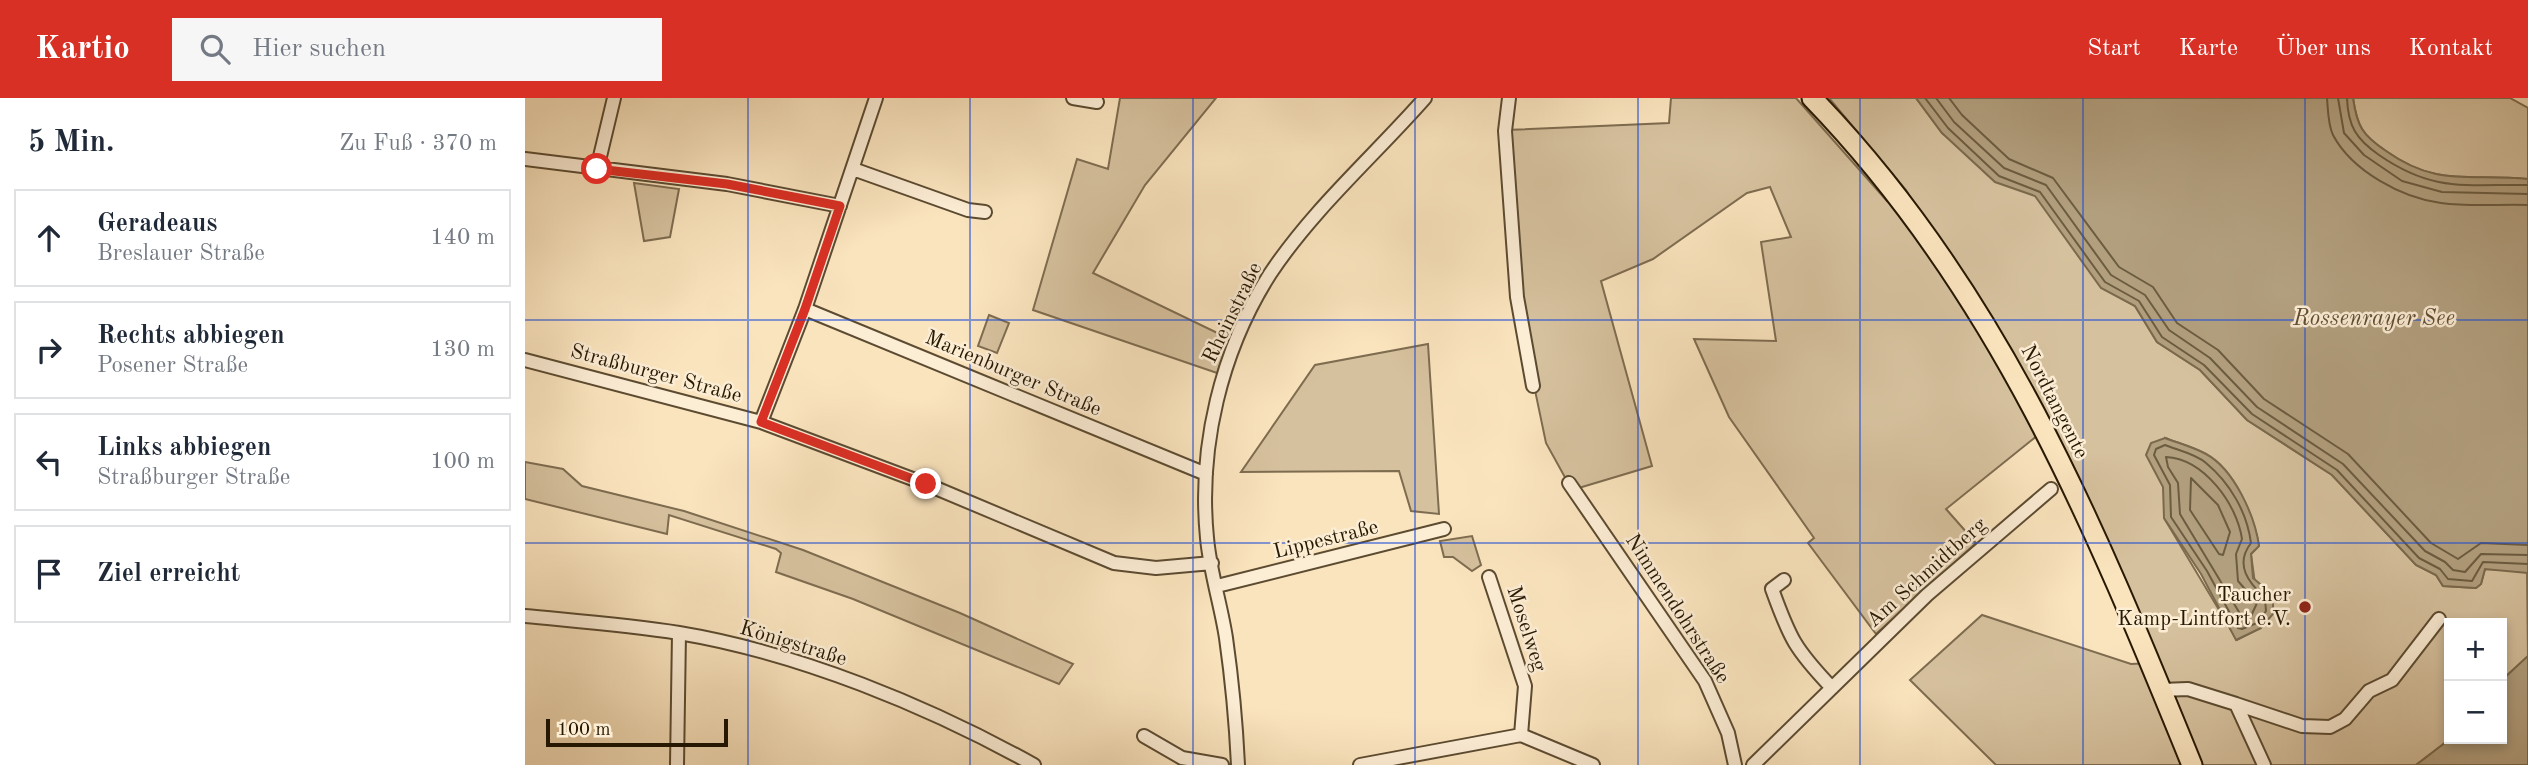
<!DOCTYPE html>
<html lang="de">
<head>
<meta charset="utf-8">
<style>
	:root { --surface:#fff; --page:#f6f6f7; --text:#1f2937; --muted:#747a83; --line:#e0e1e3; --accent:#d93025 }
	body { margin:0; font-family:"Old Standard TT",serif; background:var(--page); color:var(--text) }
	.controls { position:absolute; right:21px; bottom:21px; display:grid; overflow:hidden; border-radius:0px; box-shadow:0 4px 10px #0003 }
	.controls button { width:63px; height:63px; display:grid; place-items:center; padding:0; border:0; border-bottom:2px solid var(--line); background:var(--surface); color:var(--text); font:35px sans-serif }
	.scale { position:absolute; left:21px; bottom:18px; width:182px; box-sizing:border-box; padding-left:7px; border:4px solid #271802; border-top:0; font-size:19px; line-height:24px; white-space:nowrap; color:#271802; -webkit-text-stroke:5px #fcedd5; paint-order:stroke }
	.stop { position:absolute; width:21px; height:21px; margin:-16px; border:5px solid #d93025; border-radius:50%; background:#fff }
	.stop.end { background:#d93025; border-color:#fff; box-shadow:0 2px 7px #0008 }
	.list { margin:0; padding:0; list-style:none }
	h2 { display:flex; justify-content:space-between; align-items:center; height:91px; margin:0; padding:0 28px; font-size:30px }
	h2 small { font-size:23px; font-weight:400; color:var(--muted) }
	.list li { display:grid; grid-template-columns:46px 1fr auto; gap:21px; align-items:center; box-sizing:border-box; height:98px; margin:0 14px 14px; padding:0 14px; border:2px solid var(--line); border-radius:0px }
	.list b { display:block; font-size:26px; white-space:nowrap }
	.list p { margin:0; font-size:23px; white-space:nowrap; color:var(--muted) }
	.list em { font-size:23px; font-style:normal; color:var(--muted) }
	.icon { flex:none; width:38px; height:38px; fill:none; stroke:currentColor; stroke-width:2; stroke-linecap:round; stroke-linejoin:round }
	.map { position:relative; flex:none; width:2003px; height:667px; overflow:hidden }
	header { display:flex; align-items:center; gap:42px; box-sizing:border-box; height:98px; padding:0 35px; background:var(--accent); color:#fff }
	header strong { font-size:33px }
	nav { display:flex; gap:38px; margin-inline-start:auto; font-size:24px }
	.search { width:490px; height:63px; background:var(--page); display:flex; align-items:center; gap:18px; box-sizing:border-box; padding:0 24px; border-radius:0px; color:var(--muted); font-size:26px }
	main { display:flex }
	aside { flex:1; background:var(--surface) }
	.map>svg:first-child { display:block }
	.green { fill:#d6c19e; stroke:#7e6c50; stroke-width:2; fill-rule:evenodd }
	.water { fill:#b29f7e; stroke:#7a694c; stroke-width:2 }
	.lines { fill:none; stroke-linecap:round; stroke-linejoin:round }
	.shore { stroke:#6c5c40; stroke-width:2 }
	.minor-casing { stroke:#5c4b31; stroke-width:16 }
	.primary-casing { stroke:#271802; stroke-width:23 }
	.minor { stroke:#fcedd5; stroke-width:12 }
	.primary { stroke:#fae4be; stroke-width:19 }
	.route { stroke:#d93025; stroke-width:9 }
	.grid { fill:none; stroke:#1d4ed8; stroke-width:2; stroke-opacity:0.55 }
	.poi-dot { fill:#8f2418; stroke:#fcedd5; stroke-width:2.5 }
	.labels { text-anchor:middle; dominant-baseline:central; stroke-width:5; stroke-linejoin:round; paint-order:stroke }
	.street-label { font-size:21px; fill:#271802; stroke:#fcedd5 }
	.poi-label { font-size:21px; fill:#271802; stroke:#fcedd5; text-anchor:end }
	.water-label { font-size:23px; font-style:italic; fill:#5f4e34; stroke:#fcedd5 }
</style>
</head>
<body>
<header>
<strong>Kartio</strong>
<div class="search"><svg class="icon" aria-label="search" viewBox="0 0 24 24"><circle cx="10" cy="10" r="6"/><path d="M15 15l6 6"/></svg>Hier suchen</div>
<nav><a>Start</a><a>Karte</a><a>Über uns</a><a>Kontakt</a></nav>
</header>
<main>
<aside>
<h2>5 Min.<small>Zu Fuß · 370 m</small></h2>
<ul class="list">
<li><svg class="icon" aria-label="ahead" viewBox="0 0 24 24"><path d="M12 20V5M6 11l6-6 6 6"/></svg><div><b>Geradeaus</b><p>Breslauer Straße</p></div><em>140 m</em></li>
<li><svg class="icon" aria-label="right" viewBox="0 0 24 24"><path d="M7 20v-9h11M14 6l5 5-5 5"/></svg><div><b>Rechts abbiegen</b><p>Posener Straße</p></div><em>130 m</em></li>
<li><svg class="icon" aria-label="left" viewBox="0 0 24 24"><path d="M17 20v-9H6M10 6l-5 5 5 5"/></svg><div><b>Links abbiegen</b><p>Straßburger Straße</p></div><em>100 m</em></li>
<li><svg class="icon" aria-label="arrive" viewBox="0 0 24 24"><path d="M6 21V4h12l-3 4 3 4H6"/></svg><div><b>Ziel erreicht</b></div></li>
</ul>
</aside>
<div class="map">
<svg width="2003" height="667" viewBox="0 0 2003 667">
	<rect width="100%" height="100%" fill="#fae4be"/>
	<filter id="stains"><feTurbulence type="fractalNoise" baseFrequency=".00286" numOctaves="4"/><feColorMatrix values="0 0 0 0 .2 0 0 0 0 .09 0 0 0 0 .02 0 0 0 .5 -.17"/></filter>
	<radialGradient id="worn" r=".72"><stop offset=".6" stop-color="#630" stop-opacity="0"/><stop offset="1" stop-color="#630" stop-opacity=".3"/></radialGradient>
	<path class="green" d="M 595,0 L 691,0 L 620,87 L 568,175 L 705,241 L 692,275 L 508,212 L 552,61 L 583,71 Z
		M 1146,0 L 1271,0 L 1362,103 L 1374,99 L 1438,188 L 1381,92 L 1304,0 L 1391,0 L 1417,35 L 1513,99 L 1576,189 L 1610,208 L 1632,244 L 1675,272 L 1722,322 L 1807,377 L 1891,467 L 1911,477 L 1918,488 L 1951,490 L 1956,486 L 1960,471 L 2002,473 L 2003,558 L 1977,582 L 1977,525 L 1924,525 L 1925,641 L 1891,667 L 1471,667 L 1385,582 L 1457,517 L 1606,566 L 1627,565 L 1518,333 L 1421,411 L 1451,445 L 1351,536 L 1283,445 L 1289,440 L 1204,319 L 1169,241 L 1251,243 L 1236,144 L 1266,139 L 1245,89 L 1222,95 L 1128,161 L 1076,183 L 1127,368 L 1047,392 L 1021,345 L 993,211 L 981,32 L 1144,25 ZM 1640,340 C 1653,345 1668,349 1681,356 C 1709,372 1729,418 1734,448 L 1726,456 L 1736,530 L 1712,542 L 1639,420 Z
		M 1828,0 L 1985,0 L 2003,10 L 2003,81 C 1945,75 1913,90 1861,53 C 1837,37 1832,28 1828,0 Z
		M 109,85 L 154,91 L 145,139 L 119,143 Z
		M 464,217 L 484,225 L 472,255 L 453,248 Z
		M 903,246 L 914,416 L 886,413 L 874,373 L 716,374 L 790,267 Z
		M 0,364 L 38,371 L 57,388 L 159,413 L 278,452 L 435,515 L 548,566 L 534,586 L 328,501 L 251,474 L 256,455 L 251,451 L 144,417 L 142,436 L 0,401 Z
		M 947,438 L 956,467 L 947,473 L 928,459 L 919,459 L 915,443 Z"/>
	<path class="water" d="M 1391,0 L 1828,0 C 1832,28 1837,37 1861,53 C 1913,90 1945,75 2003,81 L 2003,475 L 1960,471 L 1956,486 L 1951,490 L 1918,488 L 1911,477 L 1891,467 L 1807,377 L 1722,322 L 1675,272 L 1632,244 L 1610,208 L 1576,190 L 1510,98 L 1470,84 L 1417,35 Z
		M 1640,340 C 1653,345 1668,349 1681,356 C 1709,371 1730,418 1734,448 L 1726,456 L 1728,480 L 1748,497 L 1748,516 L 1736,530 L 1711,542 L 1676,476 L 1639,420 L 1638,389 L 1621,357 L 1626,345 Z
		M 2003,558 L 2003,667 L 1891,667 L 1925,641 L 1977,641 L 1977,582 Z"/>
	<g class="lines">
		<path class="shore" d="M 1400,0 L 1423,30 L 1474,78 L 1515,94 L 1580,184 L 1614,203 L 1637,239 L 1679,267 L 1727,316 L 1812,372 L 1894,460 L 1915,471 L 1923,481 L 1947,483 L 1958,464 L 2003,466
			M 1411,0 L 1429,24 L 1479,70 L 1521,87 L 1586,177 L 1620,197 L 1644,232 L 1685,260 L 1732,309 L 1818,366 L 1900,453 L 1920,464 L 1928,472 L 1940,474 L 1956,456 L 2003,457
			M 1424,0 L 1437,17 L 1484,61 L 1528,80 L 1594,169 L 1628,189 L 1652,225 L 1693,252 L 1739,301 L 1823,356 L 1906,445 L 1933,461 L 1956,445 L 2003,447
			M 1802,0 C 1803,12 1803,27 1808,37 C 1827,73 1877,100 1916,105 C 1945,109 1974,106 2003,107
			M 1813,0 L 1819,35 L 1839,57 L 1877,83 L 1917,94 L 2003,96
			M 1822,0 C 1823,28 1831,41 1854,57 C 1909,95 1941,86 2003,87
			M 1640,347 C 1652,352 1671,356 1681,365 C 1705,385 1722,414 1726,445 C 1709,467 1724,485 1740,500 L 1741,513 L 1732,525 L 1717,531 L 1713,530 L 1682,473 L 1646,419 L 1645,387 L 1629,357 L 1631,351 Z
			M 1641,359 C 1679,361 1712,406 1717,441 L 1711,456 L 1713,483 L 1732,505 L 1726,518 L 1717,519 L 1655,416 L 1653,385 L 1643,369 Z
			M 1666,380 L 1693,407 L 1705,434 L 1698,457 L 1694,456 L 1665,412 Z"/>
		<g class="minor-casing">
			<path id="minor" d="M 548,0 L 572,4
				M 984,0 L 980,33 L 992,199 L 1008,288
				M 0,61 L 202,86 L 315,108
				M 72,71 L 89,0
				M 328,71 L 443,112 L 460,114
				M 280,211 L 681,376
				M 0,262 L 236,324 L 401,386 L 589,465 L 631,470 L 687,465
				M 236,324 L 280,211 L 351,0
				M 1044,385 L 1180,583 L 1203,635 L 1210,667
				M 964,479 L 1000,588 L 996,637
				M 1259,482 L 1247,491 C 1265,541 1270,551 1307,590
				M 692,488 L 919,431
				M 0,518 C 51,523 103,527 154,535 C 274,555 403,608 509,667
				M 1636,592 L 1663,591 L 1711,606 L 1739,667
				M 1711,606 L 1777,628 L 1805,629 L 1820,621 L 1844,593 L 1867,582 L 1914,521
				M 619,638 L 657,660 L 697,667
				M 152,667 L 154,535
				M 713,667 C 711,625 707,582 701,540 C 696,507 685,474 682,440 C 673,349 696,253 745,176 C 788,111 849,58 900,0
				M 835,667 L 996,637 L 1068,667
				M 1228,667 L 1402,497 L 1526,391"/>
		</g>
		<g class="primary-casing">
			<path id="primary" d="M 1287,0 C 1473,192 1568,424 1667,667"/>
		</g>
		<use href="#minor" class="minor"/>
		<use href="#primary" class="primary"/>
	</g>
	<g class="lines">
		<path class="route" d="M 72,71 L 202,86 L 315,108 L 280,211 L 236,324 L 401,386"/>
	</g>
	<path class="grid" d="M 223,0 L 223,667M 445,0 L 445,667M 668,0 L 668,667M 890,0 L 890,667M 1113,0 L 1113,667M 1335,0 L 1335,667M 1558,0 L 1558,667M 1780,0 L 1780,667M 0,222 L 2003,222M 0,445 L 2003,445"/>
	<circle class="poi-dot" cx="1780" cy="509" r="7"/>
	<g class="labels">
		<g class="street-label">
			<text transform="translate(708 215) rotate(-64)">Rheinstraße</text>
			<text transform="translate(131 276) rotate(15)">Straßburger Straße</text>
			<text transform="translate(488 276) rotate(23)">Marienburger Straße</text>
			<text transform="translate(1529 304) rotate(63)">Nordtangente</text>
			<text transform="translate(801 442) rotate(-14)">Lippestraße</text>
			<text transform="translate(1402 475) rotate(-42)">Am Schmidtberg</text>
			<text transform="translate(1152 511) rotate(57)">Nimmendohrstraße</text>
			<text transform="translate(1001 531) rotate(72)">Moselweg</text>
			<text transform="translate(268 546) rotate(17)">Königstraße</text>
		</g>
		<g class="poi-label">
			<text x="1766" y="497">Taucher<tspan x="1766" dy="24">Kamp-Lintfort e.V.</tspan></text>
		</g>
		<g class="water-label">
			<text x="1849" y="220">Rossenrayer See</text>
		</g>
	</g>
	<rect width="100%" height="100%" filter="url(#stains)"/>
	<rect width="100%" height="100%" fill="url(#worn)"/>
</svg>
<div class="controls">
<button>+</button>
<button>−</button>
</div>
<div class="scale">100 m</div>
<div class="stop" style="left:72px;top:71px"></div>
<div class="stop end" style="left:401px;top:386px"></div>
</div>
</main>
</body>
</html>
